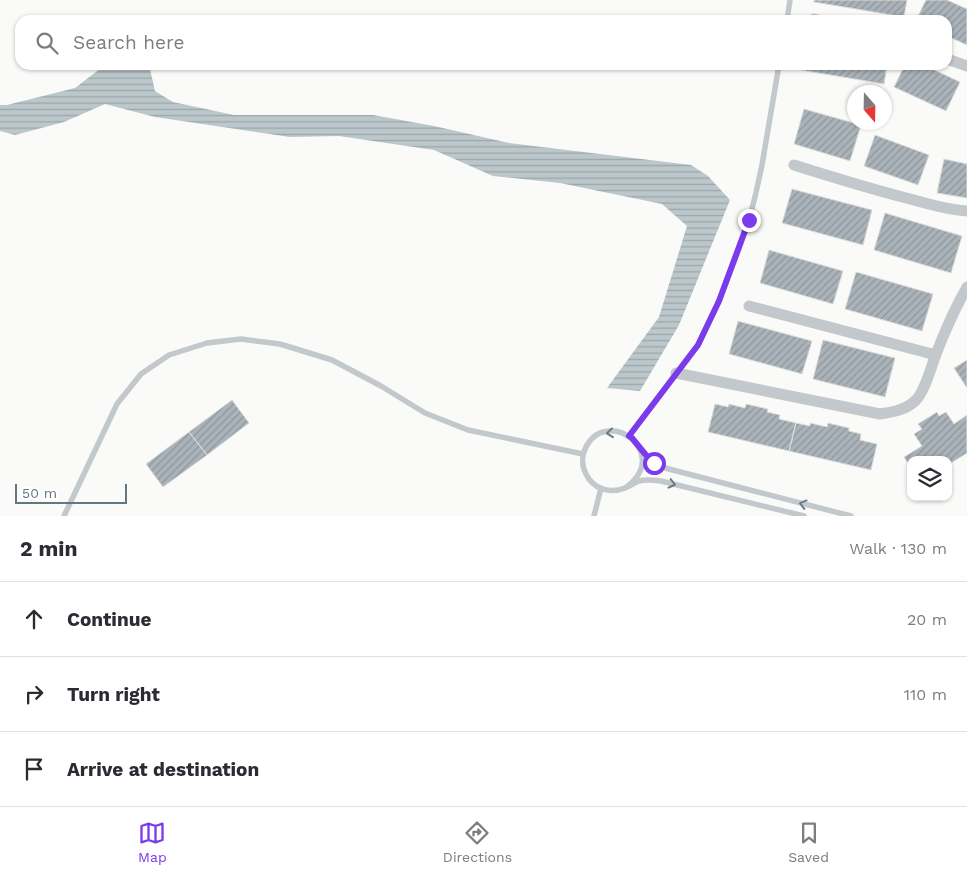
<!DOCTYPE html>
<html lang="en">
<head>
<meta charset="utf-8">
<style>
	:root { --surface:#fff; --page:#f7f7f7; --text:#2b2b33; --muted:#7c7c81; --line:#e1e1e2; --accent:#7c3aed }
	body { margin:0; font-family:"Work Sans",sans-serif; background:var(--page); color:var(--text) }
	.controls { position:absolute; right:15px; bottom:15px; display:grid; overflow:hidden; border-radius:10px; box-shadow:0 1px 4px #0004 }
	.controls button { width:45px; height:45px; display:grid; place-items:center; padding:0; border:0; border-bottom:1px solid var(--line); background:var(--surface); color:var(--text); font:25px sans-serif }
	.compass { position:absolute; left:847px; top:85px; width:45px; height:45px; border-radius:50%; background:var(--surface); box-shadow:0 1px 4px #0004; rotate:160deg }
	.scale { position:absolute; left:15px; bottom:12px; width:112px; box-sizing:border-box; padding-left:5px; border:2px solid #657683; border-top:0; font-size:14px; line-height:18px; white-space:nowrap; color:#657683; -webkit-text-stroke:4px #fff; paint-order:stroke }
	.stop { position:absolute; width:15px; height:15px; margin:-11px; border:4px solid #7c3aed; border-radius:50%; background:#fff }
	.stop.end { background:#7c3aed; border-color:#fff; box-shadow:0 1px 5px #0008 }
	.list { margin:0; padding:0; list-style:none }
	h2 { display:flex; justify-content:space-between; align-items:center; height:65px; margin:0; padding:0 20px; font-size:21px }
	h2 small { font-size:16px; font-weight:400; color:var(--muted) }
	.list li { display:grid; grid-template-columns:32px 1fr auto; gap:15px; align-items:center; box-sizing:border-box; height:75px; padding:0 20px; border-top:1px solid var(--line) }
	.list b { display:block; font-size:19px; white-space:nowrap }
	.list em { font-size:16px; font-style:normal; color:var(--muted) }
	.icon { flex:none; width:28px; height:28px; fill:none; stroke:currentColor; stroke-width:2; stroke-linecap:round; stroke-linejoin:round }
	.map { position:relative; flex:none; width:967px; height:516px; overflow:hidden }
	.search { position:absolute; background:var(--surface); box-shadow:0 1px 4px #0004; left:15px; right:15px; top:15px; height:55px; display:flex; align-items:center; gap:12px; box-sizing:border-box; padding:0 18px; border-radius:15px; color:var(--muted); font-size:19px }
	.sheet { height:290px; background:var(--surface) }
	nav { display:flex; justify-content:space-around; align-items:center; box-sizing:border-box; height:70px; border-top:1px solid var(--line); background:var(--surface); font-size:14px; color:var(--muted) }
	nav a { display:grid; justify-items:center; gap:2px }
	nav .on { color:var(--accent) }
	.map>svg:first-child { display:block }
	.water { fill:url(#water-rules) }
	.building { fill:url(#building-hatch); stroke:#dcdcda }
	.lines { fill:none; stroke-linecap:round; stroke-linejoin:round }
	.lane { stroke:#c3c8cc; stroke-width:5.5 }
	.street { stroke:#c3c8cc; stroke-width:11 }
	.oneway { stroke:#6a7a87 }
	.route { stroke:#7c3aed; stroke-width:6 }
</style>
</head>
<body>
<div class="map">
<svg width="967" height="516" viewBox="0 0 967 516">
	<defs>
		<pattern id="water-rules" width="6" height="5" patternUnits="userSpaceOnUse" patternTransform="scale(1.25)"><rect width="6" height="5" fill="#bbc7cb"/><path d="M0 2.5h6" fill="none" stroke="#9ca6aa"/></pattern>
		<pattern id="building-hatch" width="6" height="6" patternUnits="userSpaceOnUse" patternTransform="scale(1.25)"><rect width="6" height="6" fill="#aab3b9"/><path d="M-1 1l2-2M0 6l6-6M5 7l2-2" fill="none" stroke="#8e969c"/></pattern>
	</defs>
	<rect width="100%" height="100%" fill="#fafaf8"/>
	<path class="water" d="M 105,65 L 149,65 L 155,91 L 173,102 L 234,115 L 373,115 L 434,126 L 509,143 L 691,165 L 708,176 L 730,200 L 679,325 L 640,391 L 607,388 L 659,317 L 687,226 L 662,204 L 560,183 L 493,176 L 434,150 L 339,136 L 290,137 L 155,117 L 105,104 L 64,122 L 15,135 L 0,131 L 0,105 L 7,105 L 75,88 Z"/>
	<path class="building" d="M 814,0 L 907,0 L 904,17 L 814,2 Z
		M 926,0 L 947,0 L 967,9 L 967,45 L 947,36 L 947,20 L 916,20 Z
		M 802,65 L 887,65 L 884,84 L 801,70 Z
		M 905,65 L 924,65 L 960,82 L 946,111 L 894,87 Z
		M 804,109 L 861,125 L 850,161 L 794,144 Z
		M 875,135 L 929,155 L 918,185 L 864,166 Z
		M 944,159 L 967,164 L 967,198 L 937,193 Z
		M 792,189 L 872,210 L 863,245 L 782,223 Z
		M 885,213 L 962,236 L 951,273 L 874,250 Z
		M 769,250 L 843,271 L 833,304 L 760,283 Z
		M 856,272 L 933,294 L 922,331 L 845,309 Z
		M 738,321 L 812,341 L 802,374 L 729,354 Z
		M 823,340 L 895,358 L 885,397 L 813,379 Z
		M 967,360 L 967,388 L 954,368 Z
		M 232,400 L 249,423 L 207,455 L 189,432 Z
		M 715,404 L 728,407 L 729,404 L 745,408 L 746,404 L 768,409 L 767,412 L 780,415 L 779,419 L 796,423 L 789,451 L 708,432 Z
		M 937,412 L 939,416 L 946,412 L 954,424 L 967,415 L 967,453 L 948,465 L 948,460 L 911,460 L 911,468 L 904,457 L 922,446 L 914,434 L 922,429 L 918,424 Z
		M 796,423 L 810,426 L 810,423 L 827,427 L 828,423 L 849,428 L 849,431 L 861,434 L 860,440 L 877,444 L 871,470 L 789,451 Z
		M 189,432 L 207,455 L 163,487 L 146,464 Z"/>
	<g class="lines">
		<path class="lane" d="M 787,20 L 790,0
			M 629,436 L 698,345 L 719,301 L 737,254 L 749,220 L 755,197 L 762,165 L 779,65
			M 643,451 L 654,463 L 665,468 L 851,516
			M 625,488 C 673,454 609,407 587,445 C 582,454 581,465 586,474 C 593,489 610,494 625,488 C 630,486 634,483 639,481 C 646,479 654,480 661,481 L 804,516
			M 64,516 L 117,404 L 141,374 L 169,355 L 207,343 L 241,339 L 280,344 L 332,360 L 381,386 L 425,413 L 468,430 L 583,454
			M 594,516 L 601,488"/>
		<path class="street" d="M 814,19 L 818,20
			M 947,59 L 967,66
			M 794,165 C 832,177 871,189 910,199 C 928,204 948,210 967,211
			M 749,306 L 936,355
			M 676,373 L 880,414 C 893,412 906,410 916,400 C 925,391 931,367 936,354 C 945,331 955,308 967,287"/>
	</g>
	<defs><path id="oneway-chevron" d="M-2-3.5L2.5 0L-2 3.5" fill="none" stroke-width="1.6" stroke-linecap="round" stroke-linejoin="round" transform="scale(1.25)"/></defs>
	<g class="oneway">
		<use href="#oneway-chevron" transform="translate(610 433) rotate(174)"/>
		<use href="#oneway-chevron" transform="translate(672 484) rotate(14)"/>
		<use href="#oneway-chevron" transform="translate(803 504) rotate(-165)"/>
	</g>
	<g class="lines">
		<path class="route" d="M 654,463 L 645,454 L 632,438 L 629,436 L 698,345 L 719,301 L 749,220"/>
	</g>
</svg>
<div class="controls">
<button><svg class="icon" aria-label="layers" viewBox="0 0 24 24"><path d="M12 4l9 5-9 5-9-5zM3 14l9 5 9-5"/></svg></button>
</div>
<svg class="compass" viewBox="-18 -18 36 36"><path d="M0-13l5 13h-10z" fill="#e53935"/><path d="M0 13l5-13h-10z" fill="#7c7c81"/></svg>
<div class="scale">50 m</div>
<div class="stop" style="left:654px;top:463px"></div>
<div class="stop end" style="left:749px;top:220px"></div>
<div class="search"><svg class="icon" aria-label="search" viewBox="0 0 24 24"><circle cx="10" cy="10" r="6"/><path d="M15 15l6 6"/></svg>Search here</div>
</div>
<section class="sheet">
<h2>2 min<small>Walk · 130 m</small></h2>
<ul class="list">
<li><svg class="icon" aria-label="ahead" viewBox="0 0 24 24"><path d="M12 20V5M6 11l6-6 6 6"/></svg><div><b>Continue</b></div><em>20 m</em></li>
<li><svg class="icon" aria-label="right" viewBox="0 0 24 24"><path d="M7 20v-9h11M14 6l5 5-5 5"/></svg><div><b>Turn right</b></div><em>110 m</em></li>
<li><svg class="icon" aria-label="arrive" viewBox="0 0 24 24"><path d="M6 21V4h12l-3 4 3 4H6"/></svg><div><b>Arrive at destination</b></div></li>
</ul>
</section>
<nav>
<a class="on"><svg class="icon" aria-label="map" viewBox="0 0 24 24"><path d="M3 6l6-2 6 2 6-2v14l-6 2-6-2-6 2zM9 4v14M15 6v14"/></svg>Map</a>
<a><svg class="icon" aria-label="directions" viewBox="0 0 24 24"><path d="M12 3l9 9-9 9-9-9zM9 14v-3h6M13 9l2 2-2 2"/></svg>Directions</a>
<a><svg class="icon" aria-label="saved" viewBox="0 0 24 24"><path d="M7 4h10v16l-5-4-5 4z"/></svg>Saved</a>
</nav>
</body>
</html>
